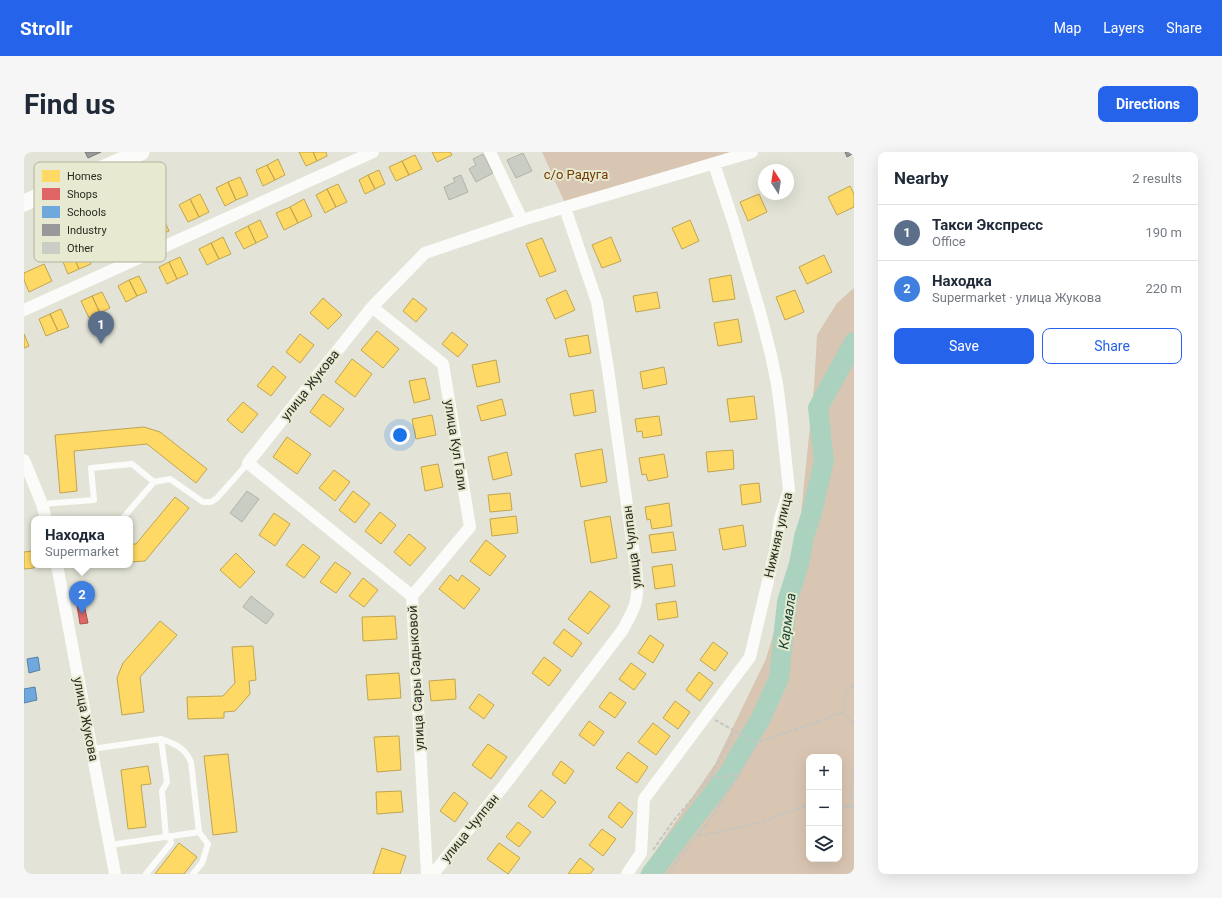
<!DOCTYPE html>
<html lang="en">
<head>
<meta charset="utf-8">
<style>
	:root { --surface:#fff; --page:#f6f6f7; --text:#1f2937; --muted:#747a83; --line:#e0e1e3; --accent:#2563eb }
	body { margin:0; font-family:Roboto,sans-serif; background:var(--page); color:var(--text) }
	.controls { position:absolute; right:12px; bottom:12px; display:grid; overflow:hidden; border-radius:8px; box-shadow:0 4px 16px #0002 }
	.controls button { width:36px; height:36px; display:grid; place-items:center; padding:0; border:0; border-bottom:1px solid var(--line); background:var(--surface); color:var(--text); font:20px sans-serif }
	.compass { position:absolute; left:734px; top:12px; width:36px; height:36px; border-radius:50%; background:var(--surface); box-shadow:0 4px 16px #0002; rotate:348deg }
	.you { position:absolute; left:376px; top:283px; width:14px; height:14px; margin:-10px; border:3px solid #fff; border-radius:50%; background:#1a73e8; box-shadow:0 0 0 6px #1a73e833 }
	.badge { display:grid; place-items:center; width:26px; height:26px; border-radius:50%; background:var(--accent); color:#fff; font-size:13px; font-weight:700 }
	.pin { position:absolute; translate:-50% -33px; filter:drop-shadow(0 1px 2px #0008) }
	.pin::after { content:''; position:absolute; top:21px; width:14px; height:12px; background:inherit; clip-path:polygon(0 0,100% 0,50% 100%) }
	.popup { position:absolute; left:7px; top:364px; width:102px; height:52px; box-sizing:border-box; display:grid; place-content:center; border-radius:8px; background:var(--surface); filter:drop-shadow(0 1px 3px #0005); font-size:13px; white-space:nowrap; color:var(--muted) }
	.popup b { font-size:15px; color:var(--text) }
	.popup::after { content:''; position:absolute; left:50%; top:100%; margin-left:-8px; border:8px solid transparent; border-top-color:var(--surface) }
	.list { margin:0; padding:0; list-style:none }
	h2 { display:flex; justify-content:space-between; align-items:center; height:52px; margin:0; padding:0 16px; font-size:17px }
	h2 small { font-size:13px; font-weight:400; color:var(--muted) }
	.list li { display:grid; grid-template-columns:26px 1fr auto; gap:12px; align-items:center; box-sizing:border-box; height:56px; padding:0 16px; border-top:1px solid var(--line) }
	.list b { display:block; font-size:15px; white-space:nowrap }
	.list p { margin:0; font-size:13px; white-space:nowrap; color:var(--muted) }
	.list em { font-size:13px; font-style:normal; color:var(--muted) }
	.actions { display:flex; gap:8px; padding:12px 16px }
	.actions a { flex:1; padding:9px 0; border:1px solid var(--accent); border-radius:8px; text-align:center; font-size:14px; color:var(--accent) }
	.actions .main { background:var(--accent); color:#fff }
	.icon { flex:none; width:22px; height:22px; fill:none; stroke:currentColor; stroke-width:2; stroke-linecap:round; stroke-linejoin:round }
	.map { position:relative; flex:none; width:830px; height:722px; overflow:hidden; border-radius:8px }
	header { display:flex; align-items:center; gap:24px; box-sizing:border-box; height:56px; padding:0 20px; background:var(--accent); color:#fff }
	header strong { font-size:19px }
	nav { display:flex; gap:22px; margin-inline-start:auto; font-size:14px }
	.intro { display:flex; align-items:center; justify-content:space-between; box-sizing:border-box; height:96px; padding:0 24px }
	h1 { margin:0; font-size:28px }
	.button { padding:10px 18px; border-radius:8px; background:var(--accent); color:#fff; font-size:14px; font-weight:700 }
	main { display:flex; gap:24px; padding:0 24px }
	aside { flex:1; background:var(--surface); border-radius:8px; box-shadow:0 4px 16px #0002 }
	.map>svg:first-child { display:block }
	.green { fill:#d9c6b2; fill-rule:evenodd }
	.homes { fill:#ffd966; stroke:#bfa552 }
	.shops { fill:#e06666; stroke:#a95452 }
	.schools { fill:#6fa8dc; stroke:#5a82a4 }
	.industry { fill:#999; stroke:#787875 }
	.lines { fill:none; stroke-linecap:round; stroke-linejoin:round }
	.river { stroke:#aad2be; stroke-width:20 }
	.building { fill:#c9cdc3; stroke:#afb3a9 }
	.path { stroke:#c5c5c1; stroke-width:2; stroke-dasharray:4 2; stroke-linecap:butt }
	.service { stroke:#fbfbf9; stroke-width:6 }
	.minor { stroke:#fbfbf9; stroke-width:12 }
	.secondary { stroke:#fbfbf9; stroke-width:17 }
	.labels { text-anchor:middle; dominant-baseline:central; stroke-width:4; stroke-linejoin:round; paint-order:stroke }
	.park-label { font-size:13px; fill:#713a05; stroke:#e7ead1 }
	.street-label { font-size:13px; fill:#2a2b22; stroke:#e7ead1 }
	.water-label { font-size:14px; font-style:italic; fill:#164536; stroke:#e7ead1 }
	.key { fill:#e7ead1; stroke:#aeb19c; stroke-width:1 }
	.key-label { font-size:11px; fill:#2a2b22 }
</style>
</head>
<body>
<header>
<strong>Strollr</strong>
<nav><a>Map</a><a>Layers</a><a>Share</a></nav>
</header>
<div class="intro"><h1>Find us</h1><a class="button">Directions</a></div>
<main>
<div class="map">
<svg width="830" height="722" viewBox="0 0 830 722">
	<rect width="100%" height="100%" fill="#e3e4d7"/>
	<path class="green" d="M 518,0 L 706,0 L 673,11 L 540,49 Z
		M 830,136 L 830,722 L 616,722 L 691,612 L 742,507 L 773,401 L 790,235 L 793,183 L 813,151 ZM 785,605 L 815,605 L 815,707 L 785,707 Z"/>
	<path class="homes" d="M 275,0 L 289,0 L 293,9 L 282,14 Z
		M 289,0 L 302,0 L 303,4 L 293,9 Z
		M 408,0 L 426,0 L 428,3 L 413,10 Z
		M 391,3 L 398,17 L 385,23 L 378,9 Z
		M 254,7 L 261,23 L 251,28 L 243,13 Z
		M 378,9 L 385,23 L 372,29 L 365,15 Z
		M 243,13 L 251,28 L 239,34 L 232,18 Z
		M 355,18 L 361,32 L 351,37 L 344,23 Z
		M 344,23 L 351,37 L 341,42 L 335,28 Z
		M 216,25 L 224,43 L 212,48 L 204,30 Z
		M 204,30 L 212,48 L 201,54 L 192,36 Z
		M 314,32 L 323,50 L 312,55 L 303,37 Z
		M 826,34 L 830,42 L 830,55 L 813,63 L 804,45 Z
		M 303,37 L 312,55 L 301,61 L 292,43 Z
		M 176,42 L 185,60 L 175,65 L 166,47 Z
		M 735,42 L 743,60 L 724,69 L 716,50 Z
		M 166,47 L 175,65 L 164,70 L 155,53 Z
		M 280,47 L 288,64 L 274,71 L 266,55 Z
		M 266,55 L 274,71 L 260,78 L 252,61 Z
		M 137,61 L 145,79 L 135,83 L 127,65 Z
		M 127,65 L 135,83 L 124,88 L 116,70 Z
		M 236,68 L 244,85 L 232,91 L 224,74 Z
		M 666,68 L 675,89 L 658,97 L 648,76 Z
		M 224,74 L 232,91 L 220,97 L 211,81 Z
		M 97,79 L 104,96 L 94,101 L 86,84 Z
		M 86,84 L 94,101 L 83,106 L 75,89 Z
		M 199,85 L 207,102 L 195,107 L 187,91 Z
		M 587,85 L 597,109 L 578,116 L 568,93 Z
		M 518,86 L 532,119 L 516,125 L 502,92 Z
		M 187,91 L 195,107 L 183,113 L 175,97 Z
		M 59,96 L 67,112 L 55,117 L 48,101 Z
		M 48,101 L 55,117 L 44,122 L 37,105 Z
		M 800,103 L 808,120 L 783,132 L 775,115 Z
		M 156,105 L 164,122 L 153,127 L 145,110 Z
		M 145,110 L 153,127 L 143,132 L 135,115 Z
		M 20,112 L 28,129 L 5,140 L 0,128 L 0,121 Z
		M 707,123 L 711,147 L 689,150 L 685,127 Z
		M 115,124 L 123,140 L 113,144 L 105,128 Z
		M 105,128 L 113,144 L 102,150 L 94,134 Z
		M 542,138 L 551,158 L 531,167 L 522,147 Z
		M 771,138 L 780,160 L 761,168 L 752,145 Z
		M 78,140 L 86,156 L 76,161 L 68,144 Z
		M 633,140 L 636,156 L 612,160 L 609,144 Z
		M 68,144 L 76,161 L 65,166 L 57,149 Z
		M 299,146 L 318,163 L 304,177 L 286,161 Z
		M 389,146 L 403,157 L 392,170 L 379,159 Z
		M 37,157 L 45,175 L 34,179 L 26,162 Z
		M 26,162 L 34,179 L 22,184 L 15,167 Z
		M 714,167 L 718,190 L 694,194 L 690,171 Z
		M 353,179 L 375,197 L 359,216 L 337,198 Z
		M 428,180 L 444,193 L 434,205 L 418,192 Z
		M 0,182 L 5,194 L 0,196 Z
		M 276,182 L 290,193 L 276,211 L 262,200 Z
		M 564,183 L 567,201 L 545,205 L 541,187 Z
		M 328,207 L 348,222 L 331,245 L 311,230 Z
		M 472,208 L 476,230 L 453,235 L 448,213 Z
		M 249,214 L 262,225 L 247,244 L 233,234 Z
		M 640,215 L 643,232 L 619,237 L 616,220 Z
		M 401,226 L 406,247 L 390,251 L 385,229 Z
		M 569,238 L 572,260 L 550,264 L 546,242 Z
		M 299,242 L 320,257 L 306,275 L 286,260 Z
		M 730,244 L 733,267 L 706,270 L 703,247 Z
		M 478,247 L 482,263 L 457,269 L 453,254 Z
		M 219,250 L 234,262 L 218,281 L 203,268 Z
		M 408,263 L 412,283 L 392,287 L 388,267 Z
		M 635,264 L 638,283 L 619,286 L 618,279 L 613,280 L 611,267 Z
		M 120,275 L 136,280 L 183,317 L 172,331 L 123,292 L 50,299 L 53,339 L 36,341 L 31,283 Z
		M 263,285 L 287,302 L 273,322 L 249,305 Z
		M 578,297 L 583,330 L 557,335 L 551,302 Z
		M 709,298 L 710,317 L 684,320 L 682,300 Z
		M 483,300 L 488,323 L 469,328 L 464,305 Z
		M 640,302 L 644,325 L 624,329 L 622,322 L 618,323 L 615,306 Z
		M 414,312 L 419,335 L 401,339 L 397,315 Z
		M 310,318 L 326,330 L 311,349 L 295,336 Z
		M 735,331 L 737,350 L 718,353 L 716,333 Z
		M 329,339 L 346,352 L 331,371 L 315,358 Z
		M 486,341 L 488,358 L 466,360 L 464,343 Z
		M 151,345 L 165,356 L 121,409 L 106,410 L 106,392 L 112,392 Z
		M 645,351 L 648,374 L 628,377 L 626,367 L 623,368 L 621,355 Z
		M 356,360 L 372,373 L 357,392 L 341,379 Z
		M 250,361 L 266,372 L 251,394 L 235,383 Z
		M 492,364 L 494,381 L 468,384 L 466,367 Z
		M 586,364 L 593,406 L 567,411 L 560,369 Z
		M 719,373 L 722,394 L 699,398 L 695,377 Z
		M 649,380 L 652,398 L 628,401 L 625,383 Z
		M 385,382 L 402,396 L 386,414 L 370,400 Z
		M 462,388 L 482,404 L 466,424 L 446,409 Z
		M 279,392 L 296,405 L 280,426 L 262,413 Z
		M 8,399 L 10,416 L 0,417 L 0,400 Z
		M 212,401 L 231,420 L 216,436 L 196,418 Z
		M 311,410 L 327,421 L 312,441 L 296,430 Z
		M 648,412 L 651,434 L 631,437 L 628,415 Z
		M 426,423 L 434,429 L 438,423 L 456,437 L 440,457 L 415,437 Z
		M 339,426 L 354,438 L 340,455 L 325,444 Z
		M 566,439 L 586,454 L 564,482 L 544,467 Z
		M 652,449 L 654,465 L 634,468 L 632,452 Z
		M 371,464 L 373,487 L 339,489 L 338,465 Z
		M 136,469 L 153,483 L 116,525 L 120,560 L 98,563 L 93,526 L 99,511 Z
		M 540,477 L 558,491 L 548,505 L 529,491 Z
		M 626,483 L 640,493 L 629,511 L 614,501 Z
		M 689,490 L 704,501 L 691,519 L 676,508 Z
		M 229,494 L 232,528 L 225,529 L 226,542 L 211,559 L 200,560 L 200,566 L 164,567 L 163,545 L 199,544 L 211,531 L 208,495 Z
		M 520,505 L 537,518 L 525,534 L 508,521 Z
		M 607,511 L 622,522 L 610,538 L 595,527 Z
		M 675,520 L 689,531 L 676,549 L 662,538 Z
		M 375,521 L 377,546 L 344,548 L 342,523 Z
		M 431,527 L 432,547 L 407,549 L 405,529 Z
		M 586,540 L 602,551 L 591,566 L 575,555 Z
		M 455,542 L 470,553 L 460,567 L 445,556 Z
		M 651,549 L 666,560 L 654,577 L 639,566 Z
		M 565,569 L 580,580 L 570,594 L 555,583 Z
		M 629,571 L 646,584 L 632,603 L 614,590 Z
		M 375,584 L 377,618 L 353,620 L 350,585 Z
		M 464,592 L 483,605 L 467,627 L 448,613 Z
		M 604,600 L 624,615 L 613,631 L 592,616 Z
		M 204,602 L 213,680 L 189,683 L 180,604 Z
		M 537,609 L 550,619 L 541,632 L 528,622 Z
		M 124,614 L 127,632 L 117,633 L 122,675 L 104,677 L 97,618 Z
		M 517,638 L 532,650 L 519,666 L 504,654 Z
		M 377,639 L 379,660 L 353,662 L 352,640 Z
		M 430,640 L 444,651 L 431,670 L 416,659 Z
		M 595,650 L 609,661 L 598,676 L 584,665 Z
		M 494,670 L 507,680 L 495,695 L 482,685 Z
		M 578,677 L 592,687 L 579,704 L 565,693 Z
		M 155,691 L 173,705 L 160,722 L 131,722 Z
		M 475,691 L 496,706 L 484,722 L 463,707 Z
		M 358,696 L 382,704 L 376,722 L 349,722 Z
		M 556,706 L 570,717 L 566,722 L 544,722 Z"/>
	<path class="shops" d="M 60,452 L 64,471 L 56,472 L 53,453 Z"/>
	<path class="schools" d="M 14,505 L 16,518 L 5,521 L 3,507 Z
		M 11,535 L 13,548 L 0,551 L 0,537 Z"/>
	<path class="industry" d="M 61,0 L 77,0 L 64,6 Z
		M 821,0 L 830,0 L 830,1 L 823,5 Z"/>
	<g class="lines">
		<path class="river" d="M 627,722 L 707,618 L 715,603 L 737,566 L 755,526 L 763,450 L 775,412 L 780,385 L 788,360 L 800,309 L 794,256 L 830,190"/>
	</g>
	<path class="building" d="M 499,1 L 508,19 L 492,26 L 483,8 Z
		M 459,2 L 469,21 L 452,30 L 445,17 L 452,13 L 449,7 Z
		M 437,23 L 444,40 L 425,48 L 420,35 L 431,30 L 429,26 Z
		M 223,339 L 235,347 L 218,370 L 206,361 Z
		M 227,444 L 250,462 L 242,472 L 219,455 Z"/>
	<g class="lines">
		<path class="path" d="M 830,534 C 815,542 815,563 830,571
			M 691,568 L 734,592
			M 686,626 L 714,623
			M 815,655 L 830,655
			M 825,655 L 830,615
			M 674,684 L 735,671 L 779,655 L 785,655
			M 629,698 L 650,668 L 686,626 L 710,579
			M 643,722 L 688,665 L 735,590 L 820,560"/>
		<path class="service" d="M 130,330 L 146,327 L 179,350 L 187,350 L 193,346 L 224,311
			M 18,352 L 70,348 L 67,316 L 108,312 L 130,330 L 98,367
			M 137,587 C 152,592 161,596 167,610 L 175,680
			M 68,597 L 137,587 L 143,630 L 138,639 L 142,685
			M 86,693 L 175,680 L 184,692 L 178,711 L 169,722
			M 122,722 L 147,691 L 146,686 L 142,685"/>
		<path class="minor" d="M 466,0 L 498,68
			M 348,155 L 419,212 L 446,375 L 388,444
			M 0,158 L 349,0
			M 0,308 L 18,352 L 22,367
			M 33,413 L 91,722
			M 403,722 L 388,444 L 224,311 L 348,155 L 401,101 L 498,68 L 728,0
			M 409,722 L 482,631 L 598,479 C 610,458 615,450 613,424 L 584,217 L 573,150 L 541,56
			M 603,722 L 617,701 L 620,647 L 726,505 L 752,395 L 756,367 L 765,338 L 757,262 L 753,232 L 747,203 L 736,160 L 709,69 L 690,12"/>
		<path class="secondary" d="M 0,51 L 117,0"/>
	</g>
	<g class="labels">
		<g class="park-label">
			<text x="552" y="22">с/о Радуга</text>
		</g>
		<g class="street-label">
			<text transform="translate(286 233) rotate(-52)">улица Жукова</text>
			<text transform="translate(432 293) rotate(81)">улица Кул Гали</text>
			<text transform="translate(754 383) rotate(-77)">Нижняя улица</text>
			<text transform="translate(608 395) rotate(-97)">улица Чулпан</text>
			<text transform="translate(392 526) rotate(-93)">улица Сары Садыковой</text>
			<text transform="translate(62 567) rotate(79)">улица Жукова</text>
			<text transform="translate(446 676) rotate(-51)">улица Чулпан</text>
		</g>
		<g class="water-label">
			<text transform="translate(763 469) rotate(-82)">Кармала</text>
		</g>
	</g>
	<rect x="10" y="10" width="132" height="100" rx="6" class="key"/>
	<rect x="18" y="18" width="18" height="12" fill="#ffd966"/>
	<rect x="18" y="36" width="18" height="12" fill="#e06666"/>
	<rect x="18" y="54" width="18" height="12" fill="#6fa8dc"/>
	<rect x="18" y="72" width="18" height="12" fill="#999"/>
	<rect x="18" y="90" width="18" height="12" fill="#c9cdc3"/>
	<g class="key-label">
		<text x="43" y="28">Homes</text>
		<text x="43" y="46">Shops</text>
		<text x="43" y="64">Schools</text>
		<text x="43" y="82">Industry</text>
		<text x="43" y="100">Other</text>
	</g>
</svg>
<div class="controls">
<button>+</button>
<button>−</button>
<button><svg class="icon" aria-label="layers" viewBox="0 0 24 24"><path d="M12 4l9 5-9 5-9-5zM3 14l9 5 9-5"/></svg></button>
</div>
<svg class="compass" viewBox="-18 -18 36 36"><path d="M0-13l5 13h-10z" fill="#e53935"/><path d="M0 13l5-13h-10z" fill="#747a83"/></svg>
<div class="you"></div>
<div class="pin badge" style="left:77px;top:192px;background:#5c6f8a">1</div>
<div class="pin badge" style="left:58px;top:462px;background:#3f7fe0">2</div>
<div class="popup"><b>Находка</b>Supermarket</div>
</div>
<aside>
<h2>Nearby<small>2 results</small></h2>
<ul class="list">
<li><span class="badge" style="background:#5c6f8a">1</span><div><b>Такси Экспресс</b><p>Office</p></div><em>190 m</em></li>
<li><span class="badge" style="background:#3f7fe0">2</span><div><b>Находка</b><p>Supermarket · улица Жукова</p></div><em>220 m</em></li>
</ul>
<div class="actions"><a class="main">Save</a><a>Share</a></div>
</aside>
</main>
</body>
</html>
